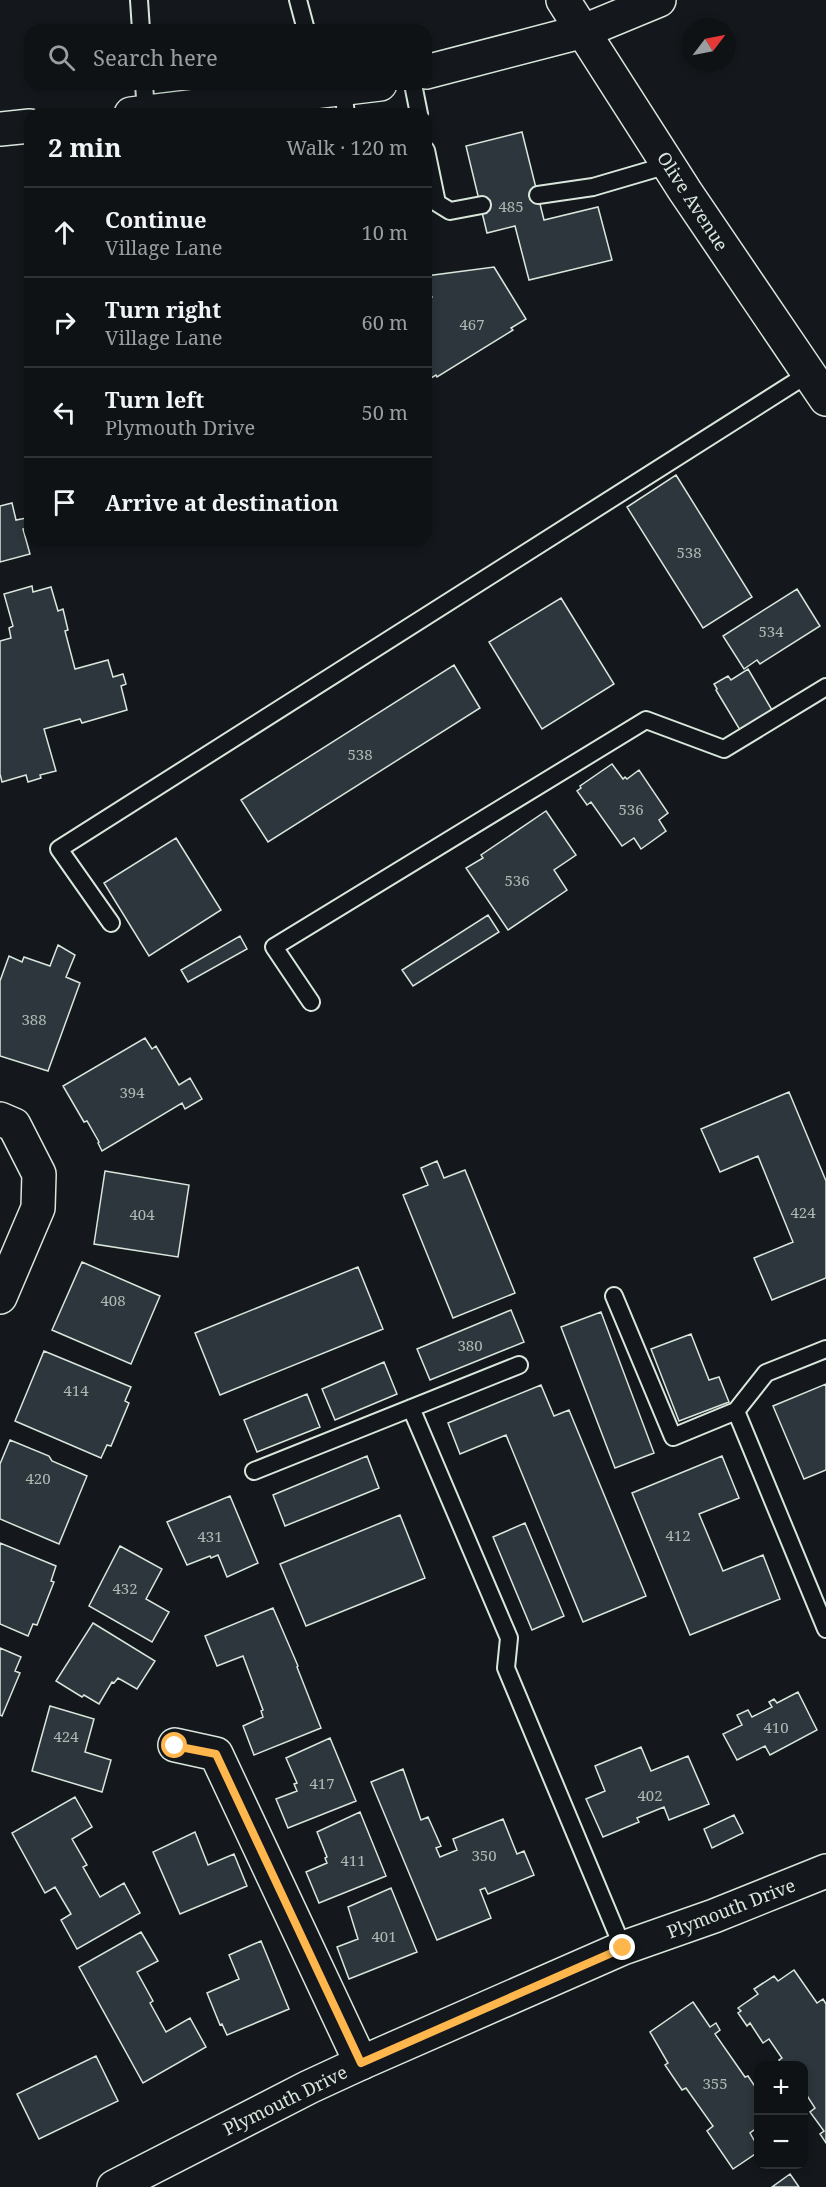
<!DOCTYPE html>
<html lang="en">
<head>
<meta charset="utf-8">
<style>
	:root { --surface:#0f1215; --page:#1d2022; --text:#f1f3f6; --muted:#9b9ea0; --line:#2f3234 }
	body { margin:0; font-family:"Noto Serif",serif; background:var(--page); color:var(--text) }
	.controls { position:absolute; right:18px; bottom:18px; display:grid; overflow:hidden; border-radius:12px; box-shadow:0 3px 9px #0003 }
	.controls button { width:54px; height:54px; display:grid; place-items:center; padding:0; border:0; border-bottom:2px solid var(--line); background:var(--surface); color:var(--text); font:30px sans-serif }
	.compass { position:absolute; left:682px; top:18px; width:54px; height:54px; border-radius:50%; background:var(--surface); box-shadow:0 3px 9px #0003; rotate:58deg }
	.stop { position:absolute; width:18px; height:18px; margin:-14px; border:4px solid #ffb74d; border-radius:50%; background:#fff }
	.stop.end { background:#ffb74d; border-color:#fff; box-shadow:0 2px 6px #0008 }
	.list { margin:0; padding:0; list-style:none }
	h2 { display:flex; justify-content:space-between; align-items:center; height:78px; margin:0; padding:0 24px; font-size:26px }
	h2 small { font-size:20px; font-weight:400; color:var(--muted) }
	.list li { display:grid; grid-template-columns:39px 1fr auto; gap:18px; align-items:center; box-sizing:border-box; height:90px; padding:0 24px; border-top:2px solid var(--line) }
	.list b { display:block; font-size:22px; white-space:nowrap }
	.list p { margin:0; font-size:20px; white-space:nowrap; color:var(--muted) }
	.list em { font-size:20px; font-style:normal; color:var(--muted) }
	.icon { flex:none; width:33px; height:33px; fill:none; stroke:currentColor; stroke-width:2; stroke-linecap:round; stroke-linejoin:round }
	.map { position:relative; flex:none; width:826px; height:2187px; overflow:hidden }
	.search { position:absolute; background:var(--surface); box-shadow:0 3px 9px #0003; left:24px; top:24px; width:408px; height:66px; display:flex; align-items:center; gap:15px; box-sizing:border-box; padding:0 21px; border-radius:18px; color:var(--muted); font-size:22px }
	.panel { position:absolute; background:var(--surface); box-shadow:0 3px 9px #0003; left:24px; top:108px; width:408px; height:438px; border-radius:18px }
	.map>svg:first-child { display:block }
	.building { fill:#2c363c; stroke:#d8e6dc; stroke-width:1.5 }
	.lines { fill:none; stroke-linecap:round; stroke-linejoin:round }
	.lane-casing { stroke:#d8e6dc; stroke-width:20 }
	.street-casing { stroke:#d8e6dc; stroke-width:36 }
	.secondary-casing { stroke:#d8e6dc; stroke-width:36 }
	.primary-casing { stroke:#d8e6dc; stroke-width:36 }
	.lane { stroke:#14181c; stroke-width:16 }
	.street { stroke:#14181c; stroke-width:33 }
	.secondary { stroke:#14181c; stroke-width:33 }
	.primary { stroke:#14181c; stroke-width:33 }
	.route { stroke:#ffb74d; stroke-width:8 }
	.labels { text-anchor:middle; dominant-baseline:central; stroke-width:4.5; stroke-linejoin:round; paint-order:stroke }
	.number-label { font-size:15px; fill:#adbab4 }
	.street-label { font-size:18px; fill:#d8e6dc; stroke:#14181c }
</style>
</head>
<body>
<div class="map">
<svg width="826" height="2187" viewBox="0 0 826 2187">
	<rect width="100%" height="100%" fill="#14181c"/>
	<path class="building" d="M 522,132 L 544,220 L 598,207 L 612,260 L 529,280 L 515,226 L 487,233 L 466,146 Z
		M 494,267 L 526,319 L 511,328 L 513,330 L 437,377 L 436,375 L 426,381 L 426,301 L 432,297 L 426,288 L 426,276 Z
		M 676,475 L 752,597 L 703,628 L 627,507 Z
		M 12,503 L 16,520 L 26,518 L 29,528 L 23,529 L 30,554 L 0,562 L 0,506 Z
		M 32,586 L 33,592 L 51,587 L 58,611 L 63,609 L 68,630 L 65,631 L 75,669 L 108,660 L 113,677 L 123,674 L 126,684 L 121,686 L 127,710 L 82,723 L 80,719 L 44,729 L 56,771 L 40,775 L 41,778 L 28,782 L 26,775 L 2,782 L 0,774 L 0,641 L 11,638 L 9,628 L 13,626 L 4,594 Z
		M 797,589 L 820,626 L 760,664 L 757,660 L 744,669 L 723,636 Z
		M 561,598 L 614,684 L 542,729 L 489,642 Z
		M 454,665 L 480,708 L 268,842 L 241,800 Z
		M 748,669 L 772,710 L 740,730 L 716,690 L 717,689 L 714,684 L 728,676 L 731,680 Z
		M 612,764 L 623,779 L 625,777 L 627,779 L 639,770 L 668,813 L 659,820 L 666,831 L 641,849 L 634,838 L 622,846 L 591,802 L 587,805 L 577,791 L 581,788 L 580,786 Z
		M 546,811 L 576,855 L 554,870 L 567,890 L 508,930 L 466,868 L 483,858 L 481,855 Z
		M 176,838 L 221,910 L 149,956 L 104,883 Z
		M 488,915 L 499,932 L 413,986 L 402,970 Z
		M 240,936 L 247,949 L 188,982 L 181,970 Z
		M 58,945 L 75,955 L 66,977 L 80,983 L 48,1071 L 0,1056 L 0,981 L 9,956 L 22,962 L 24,957 L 50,966 Z
		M 145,1038 L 152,1049 L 156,1046 L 179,1085 L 190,1078 L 202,1099 L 185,1109 L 182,1103 L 102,1151 L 98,1143 L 99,1142 L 87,1121 L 84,1122 L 63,1086 Z
		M 789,1092 L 826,1181 L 826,1278 L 772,1300 L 754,1258 L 793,1242 L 758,1156 L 720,1172 L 701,1129 Z
		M 437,1161 L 444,1178 L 465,1170 L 515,1293 L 453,1318 L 403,1195 L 428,1185 L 421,1168 Z
		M 105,1171 L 189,1185 L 178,1257 L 94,1244 Z
		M 82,1262 L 160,1296 L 131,1364 L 52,1330 Z
		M 358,1267 L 383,1329 L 220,1395 L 195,1333 Z
		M 511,1310 L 524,1342 L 430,1380 L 417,1349 Z
		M 601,1312 L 654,1453 L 615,1468 L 561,1327 Z
		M 691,1334 L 709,1380 L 719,1377 L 729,1402 L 679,1421 L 651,1349 Z
		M 44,1351 L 131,1387 L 125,1401 L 129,1403 L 111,1446 L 107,1445 L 101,1458 L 15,1421 Z
		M 384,1362 L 397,1394 L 335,1420 L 322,1389 Z
		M 826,1384 L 826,1470 L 804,1479 L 773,1406 Z
		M 541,1385 L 554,1416 L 569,1410 L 646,1596 L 583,1622 L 506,1435 L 460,1454 L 448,1423 Z
		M 307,1394 L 320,1427 L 257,1452 L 244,1420 Z
		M 10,1440 L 49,1456 L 52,1461 L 87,1476 L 59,1544 L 0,1519 L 0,1464 Z
		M 367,1456 L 379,1488 L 285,1526 L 273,1495 Z
		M 722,1456 L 739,1498 L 699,1514 L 723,1571 L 763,1555 L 780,1599 L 690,1635 L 632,1493 Z
		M 230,1496 L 258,1563 L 227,1577 L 218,1555 L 211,1558 L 210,1556 L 187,1565 L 167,1522 Z
		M 400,1515 L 425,1578 L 306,1626 L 280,1564 Z
		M 525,1523 L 564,1616 L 532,1630 L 493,1537 Z
		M 0,1543 L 56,1566 L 51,1581 L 54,1582 L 37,1625 L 33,1624 L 28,1636 L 0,1624 Z
		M 120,1546 L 162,1569 L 146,1599 L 169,1612 L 152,1642 L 89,1606 Z
		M 273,1608 L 298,1666 L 297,1667 L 321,1728 L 254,1755 L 243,1726 L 263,1717 L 261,1711 L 263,1710 L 243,1656 L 217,1666 L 205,1636 Z
		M 93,1623 L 155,1661 L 137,1689 L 118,1678 L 114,1683 L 112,1682 L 99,1704 L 84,1695 L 82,1697 L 56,1681 Z
		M 0,1648 L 21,1657 L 15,1671 L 20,1673 L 2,1716 L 0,1715 Z
		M 798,1692 L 817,1730 L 770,1755 L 765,1746 L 737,1760 L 723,1734 L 742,1725 L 737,1715 L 748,1710 L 752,1717 L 772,1707 L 769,1702 L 774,1699 L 777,1703 Z
		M 50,1706 L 94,1719 L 85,1752 L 111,1760 L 102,1792 L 32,1771 Z
		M 330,1738 L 356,1801 L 288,1828 L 276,1799 L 297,1791 L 294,1784 L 297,1783 L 286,1758 Z
		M 641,1747 L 651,1771 L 688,1756 L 709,1804 L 669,1820 L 664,1807 L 637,1818 L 639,1822 L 603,1837 L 586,1799 L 605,1791 L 595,1766 Z
		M 403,1769 L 421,1820 L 428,1817 L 441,1846 L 436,1848 L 440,1857 L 457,1850 L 453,1839 L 503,1819 L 517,1854 L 524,1851 L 534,1875 L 488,1894 L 485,1888 L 480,1890 L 491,1918 L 437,1940 L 371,1782 Z
		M 75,1797 L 92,1827 L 72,1839 L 87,1865 L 83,1867 L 100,1897 L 124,1883 L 140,1913 L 77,1949 L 61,1920 L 71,1914 L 55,1887 L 45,1893 L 12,1833 Z
		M 360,1812 L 386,1876 L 319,1903 L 306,1872 L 327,1863 L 325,1858 L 327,1857 L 317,1832 Z
		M 734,1815 L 743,1833 L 712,1848 L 704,1829 Z
		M 195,1832 L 208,1865 L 234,1854 L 247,1886 L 180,1914 L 153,1852 Z
		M 391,1888 L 417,1952 L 349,1979 L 337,1947 L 358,1939 L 348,1907 Z
		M 141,1932 L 158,1961 L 137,1972 L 153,2001 L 150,2003 L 166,2032 L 190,2018 L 206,2047 L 143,2083 L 79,1967 Z
		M 261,1941 L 289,2009 L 227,2035 L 222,2024 L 220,2025 L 207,1993 L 239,1979 L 229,1955 Z
		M 794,1970 L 817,2003 L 823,1999 L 826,2004 L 826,2143 L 820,2134 L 824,2131 L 810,2112 L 815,2108 L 804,2091 L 804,2066 L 782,2066 L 779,2060 L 782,2058 L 769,2039 L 763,2043 L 750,2023 L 747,2026 L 738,2013 L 741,2011 L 738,2008 L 758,1994 L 754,1989 L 774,1976 L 778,1981 Z
		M 693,2002 L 710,2027 L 716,2023 L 720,2030 L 715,2034 L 745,2077 L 748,2076 L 758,2091 L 758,2127 L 750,2133 L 758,2147 L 758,2152 L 733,2169 L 707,2131 L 713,2126 L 686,2088 L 682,2090 L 665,2065 L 668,2063 L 650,2032 Z
		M 96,2056 L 118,2101 L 39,2139 L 17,2094 Z
		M 790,2174 L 799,2187 L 772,2187 Z"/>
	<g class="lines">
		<g class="lane-casing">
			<path id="lane" d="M 139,0 L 141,30
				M 298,0 L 306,30
				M 144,84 L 146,112
				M 413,84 L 419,114
				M 343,90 L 346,114
				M 426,150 L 437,203 L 450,211 L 482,205
				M 538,195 L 593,187 L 668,165
				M 111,923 L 59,849 L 808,374
				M 311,1002 L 274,947 L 646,720 L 724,749 L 826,687
				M 614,1296 L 673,1437 L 736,1411 L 766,1373 L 826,1349
				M 411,1408 L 509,1638 L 506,1668 L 623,1948
				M 736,1411 L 826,1629
				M 254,1471 L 519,1365"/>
		</g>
		<g class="street-casing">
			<path id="street" d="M 0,1119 L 14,1125 L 39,1174 L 38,1208 L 0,1297
				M 175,1745 L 216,1754 L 361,2063"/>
		</g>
		<g class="secondary-casing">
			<path id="secondary" d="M 563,0 L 685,191 L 826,399
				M 114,2187 L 309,2087 L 361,2063 L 623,1948 L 714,1916 L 826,1871"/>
		</g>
		<g class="primary-casing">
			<path id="primary" d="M 426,72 L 584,31 L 659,0
				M 131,114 L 380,84
				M 0,129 L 30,126"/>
		</g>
		<use href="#lane" class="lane"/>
		<use href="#street" class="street"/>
		<use href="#secondary" class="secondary"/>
		<use href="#primary" class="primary"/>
	</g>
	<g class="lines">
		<path class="route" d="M 175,1746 L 216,1754 L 361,2063 L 623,1948"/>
	</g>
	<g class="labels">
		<g class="number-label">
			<text x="511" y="206">485</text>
			<text x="472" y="324">467</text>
			<text x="689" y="552">538</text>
			<text x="771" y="631">534</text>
			<text x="360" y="754">538</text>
			<text x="631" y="809">536</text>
			<text x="517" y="880">536</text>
			<text x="34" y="1019">388</text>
			<text x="132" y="1092">394</text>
			<text x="803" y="1212">424</text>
			<text x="142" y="1214">404</text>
			<text x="113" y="1300">408</text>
			<text x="470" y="1345">380</text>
			<text x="76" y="1390">414</text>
			<text x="38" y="1478">420</text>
			<text x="678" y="1535">412</text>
			<text x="210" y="1536">431</text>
			<text x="125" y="1588">432</text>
			<text x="776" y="1727">410</text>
			<text x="66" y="1736">424</text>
			<text x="322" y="1783">417</text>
			<text x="650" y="1795">402</text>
			<text x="484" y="1855">350</text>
			<text x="353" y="1860">411</text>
			<text x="384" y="1936">401</text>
			<text x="715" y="2083">355</text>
		</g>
		<g class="street-label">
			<text transform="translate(693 201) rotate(57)">Olive Avenue</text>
			<text transform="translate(731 1908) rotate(-21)">Plymouth Drive</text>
			<text transform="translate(285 2100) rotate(-26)">Plymouth Drive</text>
		</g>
	</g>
</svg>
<div class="controls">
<button>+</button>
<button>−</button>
</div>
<svg class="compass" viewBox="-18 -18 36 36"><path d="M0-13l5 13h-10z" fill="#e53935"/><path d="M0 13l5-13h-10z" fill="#9b9ea0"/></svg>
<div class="stop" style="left:175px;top:1746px"></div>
<div class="stop end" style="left:623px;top:1948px"></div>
<div class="search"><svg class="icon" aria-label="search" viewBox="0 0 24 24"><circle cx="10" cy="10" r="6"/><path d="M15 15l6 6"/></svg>Search here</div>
<section class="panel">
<h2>2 min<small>Walk · 120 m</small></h2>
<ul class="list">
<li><svg class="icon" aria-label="ahead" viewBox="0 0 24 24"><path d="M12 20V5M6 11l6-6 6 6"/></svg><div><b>Continue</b><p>Village Lane</p></div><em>10 m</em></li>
<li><svg class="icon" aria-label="right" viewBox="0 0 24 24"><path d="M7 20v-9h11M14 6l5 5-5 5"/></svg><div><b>Turn right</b><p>Village Lane</p></div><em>60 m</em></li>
<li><svg class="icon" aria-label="left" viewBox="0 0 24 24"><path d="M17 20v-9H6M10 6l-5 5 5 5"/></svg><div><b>Turn left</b><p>Plymouth Drive</p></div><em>50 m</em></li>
<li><svg class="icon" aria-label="arrive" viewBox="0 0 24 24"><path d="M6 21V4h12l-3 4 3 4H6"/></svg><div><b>Arrive at destination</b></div></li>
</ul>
</section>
</div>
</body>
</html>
